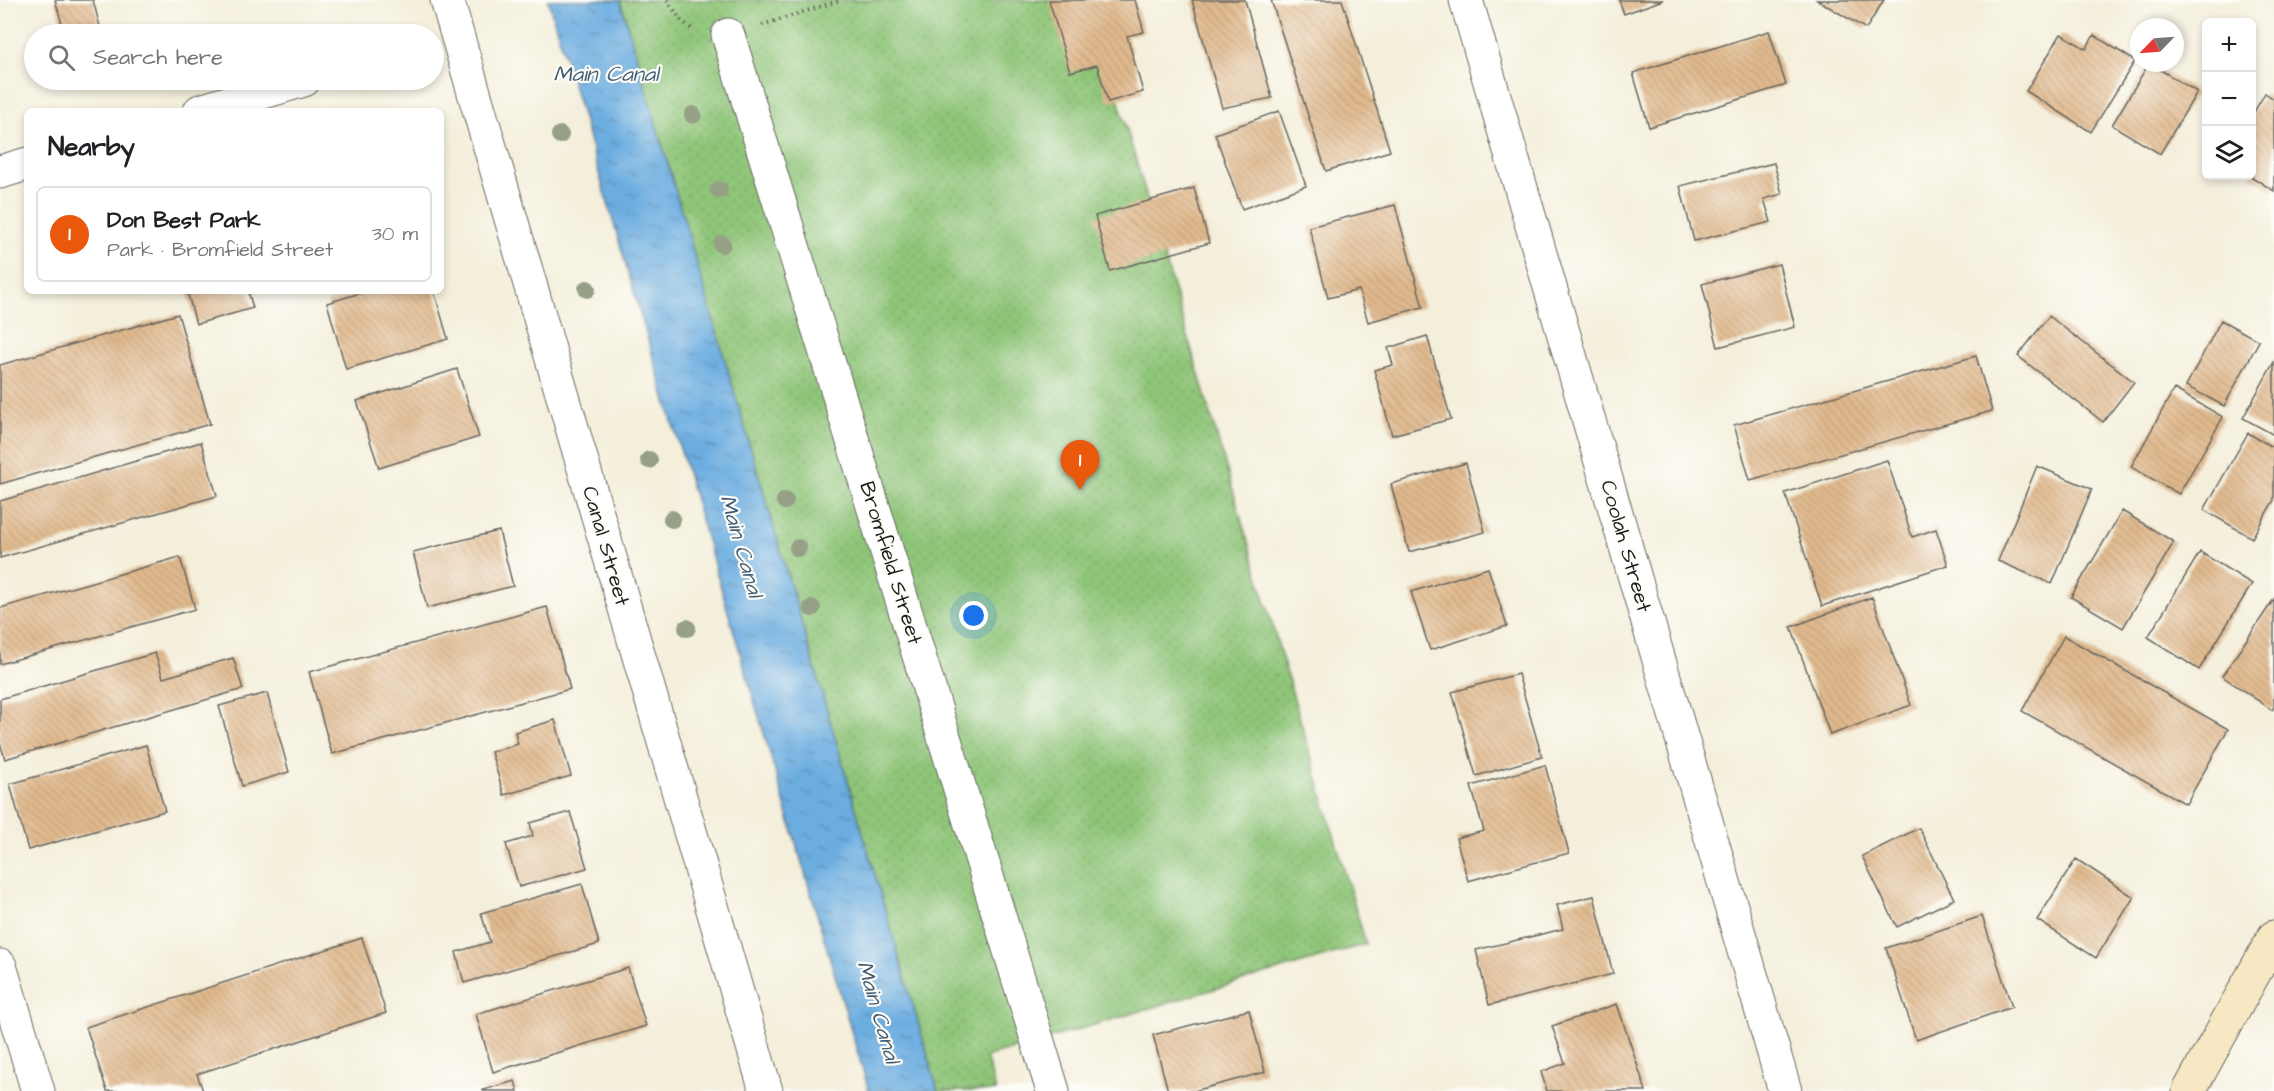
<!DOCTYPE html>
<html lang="en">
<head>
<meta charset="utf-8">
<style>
	:root { --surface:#fff; --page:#f6f6f6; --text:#202124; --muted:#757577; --line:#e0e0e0; --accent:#ea580c }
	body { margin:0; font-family:"Architects Daughter",sans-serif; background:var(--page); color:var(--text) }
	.controls { position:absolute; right:18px; top:18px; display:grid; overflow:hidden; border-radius:9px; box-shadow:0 3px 9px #0003 }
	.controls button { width:54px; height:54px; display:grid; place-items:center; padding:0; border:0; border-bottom:2px solid var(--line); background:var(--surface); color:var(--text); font:30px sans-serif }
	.compass { position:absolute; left:2130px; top:18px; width:54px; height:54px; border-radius:50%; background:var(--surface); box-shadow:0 3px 9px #0003; rotate:245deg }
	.you { position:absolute; left:974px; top:616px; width:21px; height:21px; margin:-15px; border:4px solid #fff; border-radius:50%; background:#1a73e8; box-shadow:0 0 0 9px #1a73e833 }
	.badge { display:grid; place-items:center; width:39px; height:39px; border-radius:50%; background:var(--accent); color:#fff; font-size:20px; font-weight:700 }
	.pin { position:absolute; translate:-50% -50px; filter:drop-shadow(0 2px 3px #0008) }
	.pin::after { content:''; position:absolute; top:32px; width:21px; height:18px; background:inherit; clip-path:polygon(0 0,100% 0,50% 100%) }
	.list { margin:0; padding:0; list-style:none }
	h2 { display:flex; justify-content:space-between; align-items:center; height:78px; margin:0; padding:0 24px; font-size:26px }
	h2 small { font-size:20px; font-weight:400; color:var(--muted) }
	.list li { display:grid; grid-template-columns:39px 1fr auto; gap:18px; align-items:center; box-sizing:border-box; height:96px; margin:0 12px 12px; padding:0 12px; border:2px solid var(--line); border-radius:9px }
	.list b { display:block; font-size:22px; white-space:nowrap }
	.list p { margin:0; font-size:20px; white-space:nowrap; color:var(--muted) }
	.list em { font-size:20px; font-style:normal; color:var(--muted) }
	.icon { flex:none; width:33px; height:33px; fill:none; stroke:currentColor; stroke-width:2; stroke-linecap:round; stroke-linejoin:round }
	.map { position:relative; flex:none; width:2274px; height:1091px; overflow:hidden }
	.search { position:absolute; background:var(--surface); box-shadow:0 3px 9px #0003; left:24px; top:24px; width:420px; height:66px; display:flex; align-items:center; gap:15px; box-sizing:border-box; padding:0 21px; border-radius:33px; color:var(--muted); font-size:22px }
	.panel { position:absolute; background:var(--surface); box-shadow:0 3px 9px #0003; left:24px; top:108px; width:420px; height:186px; border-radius:9px }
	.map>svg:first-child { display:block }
	.park { fill:url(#park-dots); stroke:#55704a; stroke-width:1.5 }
	.water { fill:url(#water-ripples); stroke:#44647e; stroke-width:1.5 }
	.building { fill:url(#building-back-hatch) }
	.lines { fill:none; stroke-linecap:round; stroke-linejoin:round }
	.street-casing { stroke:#68665f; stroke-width:35 }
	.secondary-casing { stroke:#68665f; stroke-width:35 }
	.path { stroke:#68665f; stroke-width:4; stroke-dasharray:1.5 4.5; stroke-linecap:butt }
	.street { stroke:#fff; stroke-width:33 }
	.secondary { stroke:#f7e8c3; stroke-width:33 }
	.tree { fill:#96a086 }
	.labels { text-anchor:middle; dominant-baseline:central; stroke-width:4.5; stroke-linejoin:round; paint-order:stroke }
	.street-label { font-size:21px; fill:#1c1c1c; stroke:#fdfcf7 }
	.water-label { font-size:22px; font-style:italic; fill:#405d74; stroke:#fdfcf7 }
</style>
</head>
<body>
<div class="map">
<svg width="2274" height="1091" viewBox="0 0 2274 1091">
	<defs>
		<pattern id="park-dots" width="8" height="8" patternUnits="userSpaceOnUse" patternTransform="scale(1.5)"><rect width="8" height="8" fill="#8ec578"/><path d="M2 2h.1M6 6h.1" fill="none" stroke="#7aa967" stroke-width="1.8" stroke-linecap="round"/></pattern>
		<pattern id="water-ripples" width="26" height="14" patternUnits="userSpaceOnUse" patternTransform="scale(1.5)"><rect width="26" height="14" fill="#6cade0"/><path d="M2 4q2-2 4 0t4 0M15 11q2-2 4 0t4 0" fill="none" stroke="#588cb5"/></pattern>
		<pattern id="building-back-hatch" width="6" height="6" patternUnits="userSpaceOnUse" patternTransform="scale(1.5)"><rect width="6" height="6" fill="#e1ba8e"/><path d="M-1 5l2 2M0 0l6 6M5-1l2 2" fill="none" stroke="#c09f7a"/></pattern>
	</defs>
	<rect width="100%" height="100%" fill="#fdfcf7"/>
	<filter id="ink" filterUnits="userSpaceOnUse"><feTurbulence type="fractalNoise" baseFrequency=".0167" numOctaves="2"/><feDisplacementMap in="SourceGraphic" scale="12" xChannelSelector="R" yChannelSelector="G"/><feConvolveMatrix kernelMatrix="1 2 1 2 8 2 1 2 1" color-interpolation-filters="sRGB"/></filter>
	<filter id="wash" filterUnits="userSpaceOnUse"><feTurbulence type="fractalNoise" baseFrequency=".008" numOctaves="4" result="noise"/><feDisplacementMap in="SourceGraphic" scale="24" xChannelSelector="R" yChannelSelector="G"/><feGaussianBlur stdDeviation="1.35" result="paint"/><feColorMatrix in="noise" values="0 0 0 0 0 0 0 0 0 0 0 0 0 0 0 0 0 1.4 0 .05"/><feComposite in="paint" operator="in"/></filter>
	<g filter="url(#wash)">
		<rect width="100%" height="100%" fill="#f4efdb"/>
		<path class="park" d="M 620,0 L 1089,0 L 1366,944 L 986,1057 L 996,1091 L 938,1091 Z"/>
		<path class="water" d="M 548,0 L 620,0 L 938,1091 L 869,1091 Z"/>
		<g id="blocks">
			<path class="building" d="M 55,0 L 93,0 L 102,34 L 65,34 Z
				M 1049,0 L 1135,0 L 1144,32 L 1127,36 L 1143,92 L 1108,102 L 1097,65 L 1070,72 Z
				M 1192,0 L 1245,0 L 1272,98 L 1222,108 Z
				M 1271,0 L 1342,0 L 1390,151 L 1326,171 Z
				M 1619,0 L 1663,0 L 1624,14 Z
				M 1817,0 L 1884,0 L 1866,29 Z
				M 1769,31 L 1786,85 L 1649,127 L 1633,73 Z
				M 2061,34 L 2086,49 L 2094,35 L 2135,61 L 2091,132 L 2026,91 Z
				M 2149,63 L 2197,92 L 2160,154 L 2112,125 Z
				M 2265,93 L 2274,99 L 2274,191 L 2252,177 L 2252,116 Z
				M 1279,111 L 1306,186 L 1242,209 L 1215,134 Z
				M 1774,163 L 1782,194 L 1764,199 L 1771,222 L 1694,241 L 1680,186 Z
				M 1194,188 L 1209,243 L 1110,271 L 1095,216 Z
				M 1395,205 L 1423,307 L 1368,322 L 1359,290 L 1328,298 L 1309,227 Z
				M 1779,264 L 1795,327 L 1718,347 L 1702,284 Z
				M 187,291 L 248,291 L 253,308 L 196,324 Z
				M 367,291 L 434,291 L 448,339 L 346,369 L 327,303 Z
				M 178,314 L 210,424 L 0,484 L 0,365 Z
				M 2049,316 L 2134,382 L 2103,422 L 2018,356 Z
				M 2221,320 L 2259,341 L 2224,406 L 2186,386 Z
				M 1427,336 L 1451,419 L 1392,435 L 1374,370 L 1393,365 L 1388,348 Z
				M 1976,356 L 1992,411 L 1750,480 L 1734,425 Z
				M 2274,362 L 2274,435 L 2243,418 Z
				M 457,369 L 479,437 L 379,468 L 357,401 Z
				M 2174,389 L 2223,417 L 2179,494 L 2131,467 Z
				M 2248,433 L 2274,448 L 2274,500 L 2252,538 L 2204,510 Z
				M 201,442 L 217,496 L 0,558 L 0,501 Z
				M 1887,460 L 1912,537 L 1936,529 L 1948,565 L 1822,606 L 1785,493 Z
				M 1466,463 L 1485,532 L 1409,552 L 1391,484 Z
				M 2037,466 L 2092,489 L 2052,584 L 1998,561 Z
				M 2122,511 L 2174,542 L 2123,628 L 2071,597 Z
				M 499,531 L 513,586 L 427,608 L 413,552 Z
				M 2200,552 L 2252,584 L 2199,670 L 2148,637 Z
				M 180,557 L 195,609 L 0,664 L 0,608 Z
				M 1488,568 L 1507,626 L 1430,650 L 1411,592 Z
				M 1872,597 L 1911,705 L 1830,735 L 1791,627 Z
				M 2274,599 L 2274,707 L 2272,710 L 2222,676 Z
				M 547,607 L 570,689 L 332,754 L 309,672 Z
				M 2064,636 L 2228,729 L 2186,804 L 2022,711 Z
				M 155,653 L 163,678 L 233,658 L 243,689 L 5,759 L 0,743 L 0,699 Z
				M 1518,674 L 1542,757 L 1476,776 L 1452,692 Z
				M 267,693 L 289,772 L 242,786 L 219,706 Z
				M 555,720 L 571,776 L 504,795 L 491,752 L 518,744 L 515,732 Z
				M 146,745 L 165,811 L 28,850 L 10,784 Z
				M 1545,765 L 1569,853 L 1468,881 L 1456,838 L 1484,831 L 1471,786 Z
				M 570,812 L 587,868 L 519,887 L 506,844 L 533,836 L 530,823 Z
				M 1919,828 L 1954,899 L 1897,927 L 1862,856 Z
				M 2076,859 L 2134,897 L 2096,958 L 2037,920 Z
				M 582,884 L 599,944 L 464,983 L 456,952 L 490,942 L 481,913 Z
				M 1594,896 L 1613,974 L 1489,1005 L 1476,950 L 1563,929 L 1557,905 Z
				M 1982,916 L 2012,1007 L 1916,1040 L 1886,948 Z
				M 362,938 L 386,1013 L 197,1074 L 203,1091 L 107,1091 L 86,1027 Z
				M 628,968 L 646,1026 L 493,1072 L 476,1014 Z
				M 1617,1004 L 1646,1091 L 1547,1091 L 1541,1072 L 1565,1063 L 1552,1026 Z
				M 1249,1010 L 1265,1072 L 1194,1091 L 1168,1091 L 1153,1035 Z
				M 515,1081 L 518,1091 L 483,1091 L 483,1090 Z"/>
		</g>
	</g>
	<g filter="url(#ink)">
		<use href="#blocks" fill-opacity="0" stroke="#68665f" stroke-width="1.5"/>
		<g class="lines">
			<g class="street-casing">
				<path id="street" d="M 447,0 L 766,1091
					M 1466,0 L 1785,1091
					M 728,35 L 1053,1091
					M 200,111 L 304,80
					M 0,172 L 27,164
					M 0,966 L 38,1091"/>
			</g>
			<g class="secondary-casing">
				<path id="secondary" d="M 2189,1091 L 2274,937"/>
			</g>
			<path class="path" d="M 667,0 L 681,20 L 694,31
				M 762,25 L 841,0"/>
			<use href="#street" class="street"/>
			<use href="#secondary" class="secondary"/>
		</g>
		<g class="tree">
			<circle cx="693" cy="115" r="9"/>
			<circle cx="560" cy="135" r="9"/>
			<circle cx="719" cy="190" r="9"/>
			<circle cx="722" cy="244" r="9"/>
			<circle cx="587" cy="289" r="9"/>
			<circle cx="649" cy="460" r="9"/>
			<circle cx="785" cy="501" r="9"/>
			<circle cx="672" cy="519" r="9"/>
			<circle cx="798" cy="548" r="9"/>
			<circle cx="812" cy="608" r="9"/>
			<circle cx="687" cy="628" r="9"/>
		</g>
	</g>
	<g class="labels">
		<g class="street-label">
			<text transform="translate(606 546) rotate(74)">Canal Street</text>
			<text transform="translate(1626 546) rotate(74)">Coolah Street</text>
			<text transform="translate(891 563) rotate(73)">Bromfield Street</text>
		</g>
		<g class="water-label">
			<text x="606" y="74">Main Canal</text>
			<text transform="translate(741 546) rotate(74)">Main Canal</text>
			<text transform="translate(878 1012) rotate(74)">Main Canal</text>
		</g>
	</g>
</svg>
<div class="controls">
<button>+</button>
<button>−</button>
<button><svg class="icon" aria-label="layers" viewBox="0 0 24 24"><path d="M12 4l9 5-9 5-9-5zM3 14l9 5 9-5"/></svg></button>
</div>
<svg class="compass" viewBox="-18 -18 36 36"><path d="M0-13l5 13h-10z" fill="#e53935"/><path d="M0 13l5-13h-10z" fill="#757577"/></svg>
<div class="you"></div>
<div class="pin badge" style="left:1080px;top:490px">1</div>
<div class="search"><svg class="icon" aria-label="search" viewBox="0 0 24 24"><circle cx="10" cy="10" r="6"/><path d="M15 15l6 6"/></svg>Search here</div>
<section class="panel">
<h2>Nearby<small></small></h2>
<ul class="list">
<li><span class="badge">1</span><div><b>Don Best Park</b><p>Park · Bromfield Street</p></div><em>30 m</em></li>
</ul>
</section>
</div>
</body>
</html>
